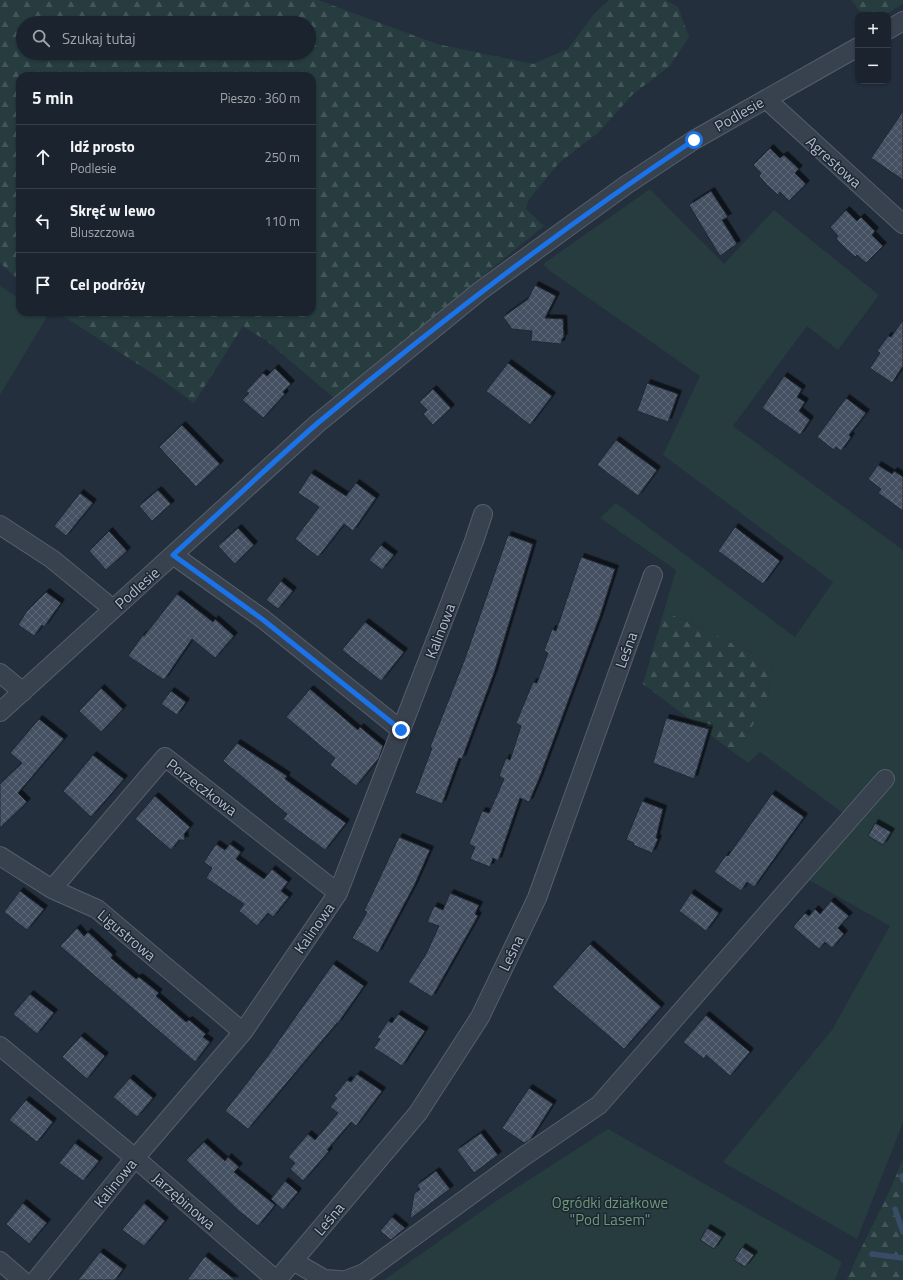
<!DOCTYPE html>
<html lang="pl">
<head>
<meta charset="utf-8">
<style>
	:root { --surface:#1b232e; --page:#282f3a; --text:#f1f3f6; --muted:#a0a4aa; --line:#39404a }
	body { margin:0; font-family:"Titillium Web",sans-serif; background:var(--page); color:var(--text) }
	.controls { position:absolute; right:12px; top:12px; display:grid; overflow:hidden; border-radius:8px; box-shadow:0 1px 3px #0004 }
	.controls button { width:36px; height:36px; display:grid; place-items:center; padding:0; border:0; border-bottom:1px solid var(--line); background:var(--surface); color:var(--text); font:20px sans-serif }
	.stop { position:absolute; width:12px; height:12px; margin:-9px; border:3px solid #1a73e8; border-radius:50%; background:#fff }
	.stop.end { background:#1a73e8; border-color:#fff; box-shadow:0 1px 4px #0008 }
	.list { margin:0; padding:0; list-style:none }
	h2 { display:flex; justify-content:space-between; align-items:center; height:52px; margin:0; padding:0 16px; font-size:17px }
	h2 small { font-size:13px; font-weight:400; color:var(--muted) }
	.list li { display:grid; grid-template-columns:26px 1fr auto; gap:12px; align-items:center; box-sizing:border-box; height:64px; padding:0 16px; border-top:1px solid var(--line) }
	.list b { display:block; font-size:15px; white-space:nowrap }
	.list p { margin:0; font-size:13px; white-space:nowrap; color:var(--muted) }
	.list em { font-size:13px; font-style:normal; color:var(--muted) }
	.icon { flex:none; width:22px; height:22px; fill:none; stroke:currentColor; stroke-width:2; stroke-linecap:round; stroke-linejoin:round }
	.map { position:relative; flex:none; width:903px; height:1280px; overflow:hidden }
	.search { position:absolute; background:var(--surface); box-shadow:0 1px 3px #0004; left:16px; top:16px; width:300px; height:44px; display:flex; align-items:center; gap:10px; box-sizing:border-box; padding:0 14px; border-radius:22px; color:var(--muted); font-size:15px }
	.panel { position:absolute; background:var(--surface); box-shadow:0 1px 3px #0004; left:16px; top:72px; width:300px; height:244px; border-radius:12px }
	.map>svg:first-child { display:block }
	.green { fill:#263c3f }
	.forest { fill:url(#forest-firs); fill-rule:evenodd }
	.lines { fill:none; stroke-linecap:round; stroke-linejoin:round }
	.stream { stroke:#394c67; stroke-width:5.5 }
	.building { fill:url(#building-cross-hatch); stroke:#1f2835; filter:url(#shadow) }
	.minor-casing { stroke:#565f6c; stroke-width:20 }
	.minor { stroke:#38414e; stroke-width:18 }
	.route { stroke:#1a73e8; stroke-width:5 }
	.labels { text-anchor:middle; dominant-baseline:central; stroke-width:3; stroke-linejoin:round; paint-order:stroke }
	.street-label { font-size:15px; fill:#b4bcc9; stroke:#1d2633 }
	.park-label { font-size:15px; fill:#6b9a76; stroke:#1d2633 }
</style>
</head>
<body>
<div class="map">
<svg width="903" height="1280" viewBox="0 0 903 1280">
	<defs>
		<pattern id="forest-firs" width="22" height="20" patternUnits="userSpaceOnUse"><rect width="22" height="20" fill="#263c3f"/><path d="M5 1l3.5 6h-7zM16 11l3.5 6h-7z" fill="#435659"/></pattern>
		<pattern id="building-cross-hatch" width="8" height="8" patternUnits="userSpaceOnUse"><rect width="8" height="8" fill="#455162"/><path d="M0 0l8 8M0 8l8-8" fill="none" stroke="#5d6877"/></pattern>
		<filter id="shadow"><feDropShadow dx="3.5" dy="-3.5" stdDeviation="0" flood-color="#0009"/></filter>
	</defs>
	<rect width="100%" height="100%" fill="#242f3e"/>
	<path class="green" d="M 650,189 L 724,264 L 774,210 L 879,295 L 838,350 L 807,326 L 733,426 L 903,550 L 903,1123 L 857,1239 L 723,1162 L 832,1030 L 890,926 L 807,879 L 847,816 L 760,752 L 748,763 L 736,754 L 768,699 L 772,662 L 664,611 L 676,570 L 600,518 L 616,503 L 795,637 L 833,582 L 663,455 L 700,376 L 550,271 L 543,264 Z
		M 0,286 L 20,299 L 20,312 L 39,312 L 47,317 L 0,395 Z
		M 608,1129 L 842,1262 L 835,1280 L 384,1280 L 499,1199 Z"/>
	<path class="forest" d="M 0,0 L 318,0 L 437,44 L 533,64 L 568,49 L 594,14 L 609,0 L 665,0 L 678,7 L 689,37 L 670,66 L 632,95 L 599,132 L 559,163 L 529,199 L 526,209 L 544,226 L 334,398 L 267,341 L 243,326 L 194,403 L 158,377 L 57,312 L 312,312 L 312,76 L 20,76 L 20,281 L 0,263 ZM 23,23 L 309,23 L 309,53 L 23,53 Z
		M 851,0 L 903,0 L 903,4 L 884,15 L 863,15 Z
		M 664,611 L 772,662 L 768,699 L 736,754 L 643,684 Z
		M 903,1158 L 903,1280 L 847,1280 C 864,1238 888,1201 903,1158 Z"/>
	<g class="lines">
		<path class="stream" d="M 902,1176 L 903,1180
			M 895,1209 L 903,1232
			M 872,1254 L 903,1258"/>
	</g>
	<path class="building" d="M 903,111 L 903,180 L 871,158 Z
		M 770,148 L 780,158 L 784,155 L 799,169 L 795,173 L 806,184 L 789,201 L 780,192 L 778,195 L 768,186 L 759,176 L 761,173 L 753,165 Z
		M 711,191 L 728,217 L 722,220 L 737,244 L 720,256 L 689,205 Z
		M 846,210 L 857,221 L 861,217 L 875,231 L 872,235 L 883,246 L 866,263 L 857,255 L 855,257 L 845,248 L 836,239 L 838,236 L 830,227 Z
		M 535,285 L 556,296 L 545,318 L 563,319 L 564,337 L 562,339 L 561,344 L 531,341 L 532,331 L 512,329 L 503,317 L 528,299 Z
		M 903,320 L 903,366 L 892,383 L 870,368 L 880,353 L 877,351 L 883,343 L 888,336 L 891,337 Z
		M 508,363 L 552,396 L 530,425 L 486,391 Z
		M 275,368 L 291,384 L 283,392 L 285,394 L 263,418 L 242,400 L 249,393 L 246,391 L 263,373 L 267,376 Z
		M 784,376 L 802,389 L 797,397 L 805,402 L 799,411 L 810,420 L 800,435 L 762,408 Z
		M 647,383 L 678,394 L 668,422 L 637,411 Z
		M 433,389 L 451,408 L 433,425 L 423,414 L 427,410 L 419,402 Z
		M 846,398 L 866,413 L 849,435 L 851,437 L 841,451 L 836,447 L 834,450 L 817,437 Z
		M 182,425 L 220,464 L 196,487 L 159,447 Z
		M 616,440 L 657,470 L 638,496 L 597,465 Z
		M 878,465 L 892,474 L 894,471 L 903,477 L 903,511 L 878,493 L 881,489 L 868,479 Z
		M 311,473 L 346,496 L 356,483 L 376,498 L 353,531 L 344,524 L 318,557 L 295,539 L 319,507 L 298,493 Z
		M 158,490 L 171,504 L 152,521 L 139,506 Z
		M 80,493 L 93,503 L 66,536 L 54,526 Z
		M 735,527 L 780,561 L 763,584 L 718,551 Z
		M 238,528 L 254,545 L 235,564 L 218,546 Z
		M 109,531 L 127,551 L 106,570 L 89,551 Z
		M 508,535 L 533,544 L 494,673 L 462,759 L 459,758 L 442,804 L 415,793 L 432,748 L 430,747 L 464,661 Z
		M 381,545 L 394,555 L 382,570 L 369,560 Z
		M 581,557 L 615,569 L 600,616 L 539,779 L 529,802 L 520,798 L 498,861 L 493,858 L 490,867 L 470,859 L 475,847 L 469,844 L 482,811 L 489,813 L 504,779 L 499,776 L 506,758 L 510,760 L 521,726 L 516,723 L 533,682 L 537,683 L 548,653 L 544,651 L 552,629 L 556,631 Z
		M 281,581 L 293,591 L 278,609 L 266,600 Z
		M 46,592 L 61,603 L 44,627 L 42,625 L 34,636 L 18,625 L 27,611 Z
		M 177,594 L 213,622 L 215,619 L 234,636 L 215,658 L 192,639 L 164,680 L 128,656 L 143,635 L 144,636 Z
		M 365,622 L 404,652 L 381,681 L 342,650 Z
		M 101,688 L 123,709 L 101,732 L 79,711 Z
		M 310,689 L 358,730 L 360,727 L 383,746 L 379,758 L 356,786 L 330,765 L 335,758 L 286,717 Z
		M 171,691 L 186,702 L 177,715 L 161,704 Z
		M 666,718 L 709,729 L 694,779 L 653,763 Z
		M 39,719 L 64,739 L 18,793 L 27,802 L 0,828 L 0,784 L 22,763 L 10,753 Z
		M 237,743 L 287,776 L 285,779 L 346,823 L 325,850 L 283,819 L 287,814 L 223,761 Z
		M 93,755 L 124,779 L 91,817 L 63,791 Z
		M 772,794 L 804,817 L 754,887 L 747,882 L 741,891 L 714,872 L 726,855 L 728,856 Z
		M 155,796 L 190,827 L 184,834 L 185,840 L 179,840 L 171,850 L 135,819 Z
		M 642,801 L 663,809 L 656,838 L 658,839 L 652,853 L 633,845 L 634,843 L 626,840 Z
		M 875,823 L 891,832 L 883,845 L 868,836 Z
		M 399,837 L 430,850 L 414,886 L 378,953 L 352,938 L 367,912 L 364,911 Z
		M 216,844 L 225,850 L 230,844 L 241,852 L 236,859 L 264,879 L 272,869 L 288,882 L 281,891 L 289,897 L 273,917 L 268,913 L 257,926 L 239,911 L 244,904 L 206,878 L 212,868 L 204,862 Z
		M 20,891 L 44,909 L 27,930 L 4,912 Z
		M 450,893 L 479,905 L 475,914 L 478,916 L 432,997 L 408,982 L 425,956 L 439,926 L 427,922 L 434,906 L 443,910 Z
		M 691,893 L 719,913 L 706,931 L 679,911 Z
		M 831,901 L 849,916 L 838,928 L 844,934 L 832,948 L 825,942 L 819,949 L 793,927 L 805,913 L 809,916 L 815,909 L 820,914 Z
		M 77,928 L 84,936 L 88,932 L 113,955 L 111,958 L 136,979 L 139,977 L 159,993 L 156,996 L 186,1022 L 189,1020 L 206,1034 L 203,1037 L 210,1042 L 195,1062 L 60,946 Z
		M 590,944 L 661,1007 L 624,1049 L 552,987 Z
		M 333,964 L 364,986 L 338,1023 L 337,1023 L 248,1129 L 225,1111 L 267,1057 Z
		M 30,994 L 54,1013 L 37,1034 L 13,1014 Z
		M 398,1014 L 425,1031 L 402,1066 L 374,1048 L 380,1039 L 377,1038 L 388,1021 L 392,1023 Z
		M 706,1015 L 750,1052 L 730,1076 L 706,1055 L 704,1059 L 683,1042 Z
		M 81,1036 L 105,1056 L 87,1079 L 62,1057 Z
		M 357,1074 L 382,1091 L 356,1126 L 351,1122 L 327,1150 L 329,1151 L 303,1181 L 290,1169 L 295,1163 L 288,1157 L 308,1134 L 315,1140 L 338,1113 L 330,1107 L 337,1098 L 334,1096 L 347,1080 L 351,1082 Z
		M 130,1078 L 153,1098 L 137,1117 L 113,1097 Z
		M 529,1088 L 553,1104 L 530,1140 L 524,1143 L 502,1128 Z
		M 26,1100 L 53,1122 L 37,1142 L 9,1120 Z
		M 481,1133 L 498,1155 L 474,1173 L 457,1150 Z
		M 204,1142 L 225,1161 L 228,1157 L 239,1167 L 234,1172 L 275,1205 L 258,1226 L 240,1212 L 186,1160 Z
		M 75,1143 L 99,1161 L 83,1181 L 59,1163 Z
		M 436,1171 L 450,1189 L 410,1219 L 414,1194 L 420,1189 L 417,1185 Z
		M 285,1181 L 298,1192 L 283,1210 L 271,1199 Z
		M 23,1203 L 47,1223 L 29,1244 L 6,1224 Z
		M 144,1203 L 165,1221 L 144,1246 L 122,1230 Z
		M 392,1217 L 405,1228 L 391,1240 L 380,1231 Z
		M 707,1228 L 722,1237 L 714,1249 L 700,1240 Z
		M 742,1247 L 754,1255 L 745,1267 L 734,1260 Z
		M 100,1252 L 123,1269 L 115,1280 L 78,1280 Z
		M 205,1256 L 235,1280 L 187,1280 Z"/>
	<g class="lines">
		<g class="minor-casing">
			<path id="minor" d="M 888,30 L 903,21
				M 766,99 L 903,224
				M 0,525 L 52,559 L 113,609
				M 173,555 L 263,619 L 401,730
				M 0,673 L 23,692
				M 0,712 L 318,423 L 480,291 L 626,185 L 694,140 L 858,47
				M 0,856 L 52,889 L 97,909 L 243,1032
				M 52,889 L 165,757 L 338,893
				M 0,1046 L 135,1158 L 276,1280
				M 0,1261 L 22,1280
				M 293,1261 L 324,1279 L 340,1280
				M 36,1280 L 135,1158 L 243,1032 L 338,893 L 474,541 L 483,514
				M 277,1280 L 418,1113 L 480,1017 L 537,898 L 653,575
				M 346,1280 L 364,1273 L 523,1157 L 599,1105 L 885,779"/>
		</g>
		<use href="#minor" class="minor"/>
	</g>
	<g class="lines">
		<path class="route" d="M 401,730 L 262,619 L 173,555 C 222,511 269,465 319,422 C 439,322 563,227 694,140"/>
	</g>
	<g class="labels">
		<g class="street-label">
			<text transform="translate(739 114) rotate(-30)">Podlesie</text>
			<text transform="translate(834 162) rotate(42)">Agrestowa</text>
			<text transform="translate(137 588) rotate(-42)">Podlesie</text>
			<text transform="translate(440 631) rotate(-69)">Kalinowa</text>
			<text transform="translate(626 650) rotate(-70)">Leśna</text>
			<text transform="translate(202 787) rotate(37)">Porzeczkowa</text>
			<text transform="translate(314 928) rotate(-55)">Kalinowa</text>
			<text transform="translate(127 935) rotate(40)">Ligustrowa</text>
			<text transform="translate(511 953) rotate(-64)">Leśna</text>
			<text transform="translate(115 1183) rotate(-51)">Kalinowa</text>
			<text transform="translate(184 1201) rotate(41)">Jarzębinowa</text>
			<text transform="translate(329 1219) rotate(-50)">Leśna</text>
		</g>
		<g class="park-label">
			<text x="610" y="1202">Ogródki działkowe<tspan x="610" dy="17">"Pod Lasem"</tspan></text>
		</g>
	</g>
</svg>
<div class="controls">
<button>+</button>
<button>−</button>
</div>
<div class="stop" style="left:694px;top:140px"></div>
<div class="stop end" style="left:401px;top:730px"></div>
<div class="search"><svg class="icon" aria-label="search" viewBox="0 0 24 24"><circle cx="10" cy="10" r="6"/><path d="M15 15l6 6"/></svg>Szukaj tutaj</div>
<section class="panel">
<h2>5 min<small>Pieszo · 360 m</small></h2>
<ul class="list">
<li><svg class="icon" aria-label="ahead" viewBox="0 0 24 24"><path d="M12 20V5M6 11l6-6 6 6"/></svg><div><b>Idź prosto</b><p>Podlesie</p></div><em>250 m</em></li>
<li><svg class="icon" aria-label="left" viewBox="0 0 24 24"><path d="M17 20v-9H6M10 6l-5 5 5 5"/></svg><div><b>Skręć w lewo</b><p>Bluszczowa</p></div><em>110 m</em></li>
<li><svg class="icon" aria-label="arrive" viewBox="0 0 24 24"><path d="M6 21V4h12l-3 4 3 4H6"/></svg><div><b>Cel podróży</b></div></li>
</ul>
</section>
</div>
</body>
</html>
